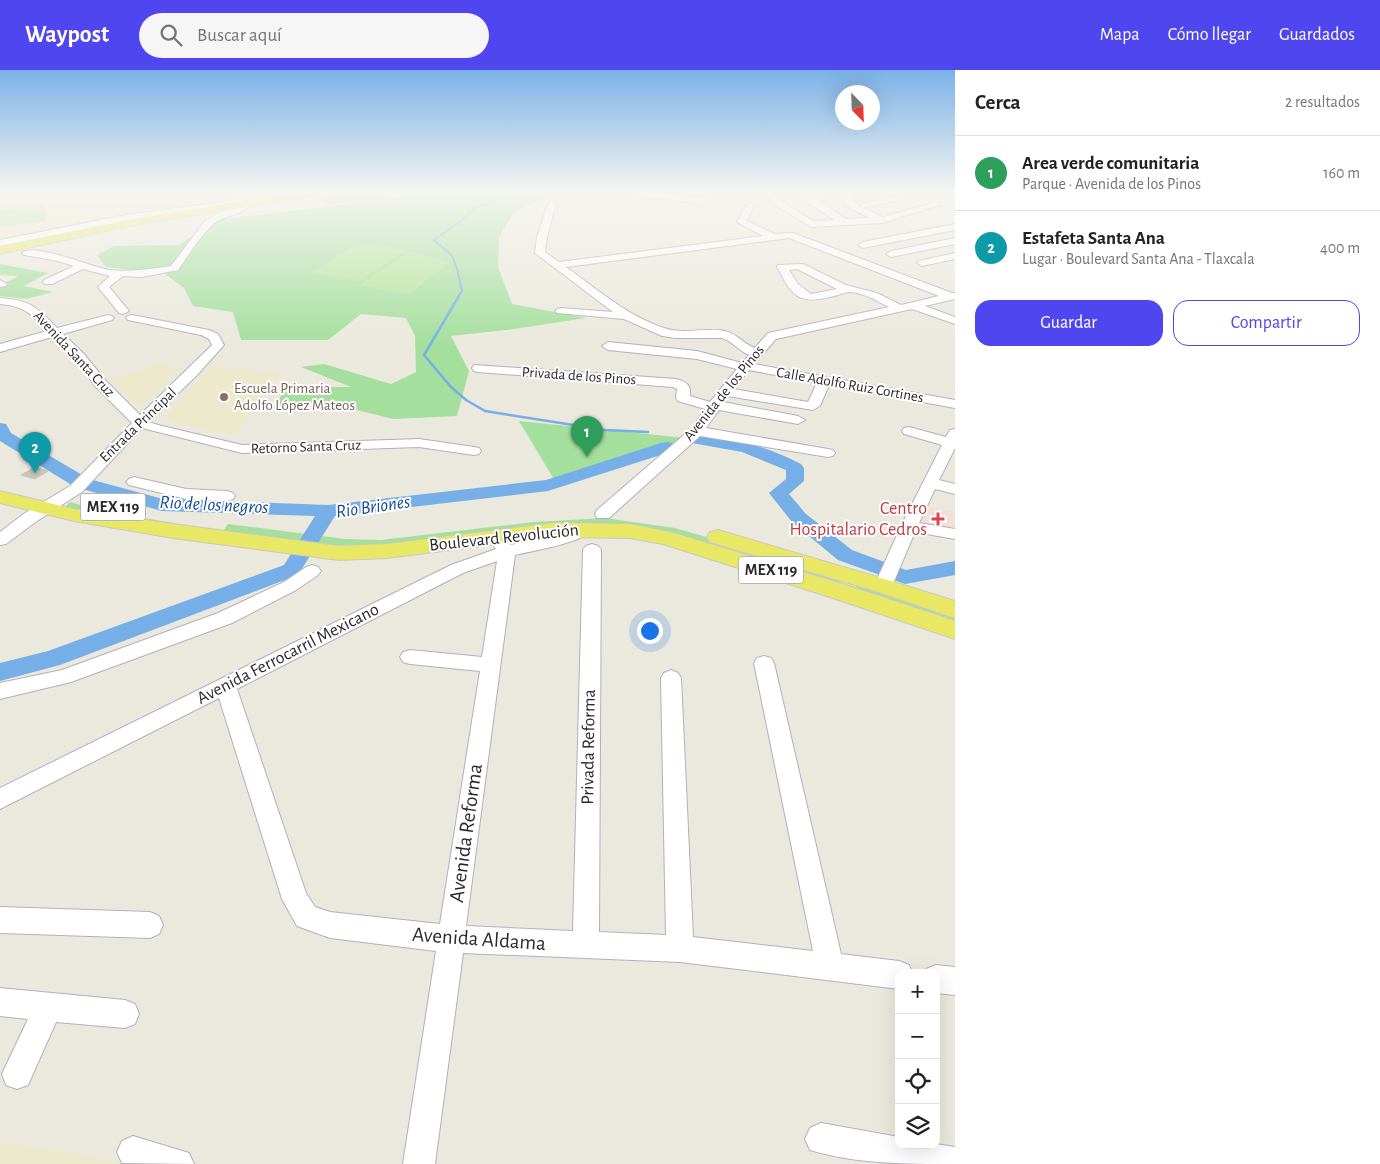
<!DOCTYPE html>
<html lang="es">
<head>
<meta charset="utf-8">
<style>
	:root { --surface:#fff; --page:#f6f6f6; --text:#222; --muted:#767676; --line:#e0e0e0; --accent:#4f46ef }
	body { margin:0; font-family:"Alegreya Sans",sans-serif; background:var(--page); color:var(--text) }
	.controls { position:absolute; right:15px; bottom:15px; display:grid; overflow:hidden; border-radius:10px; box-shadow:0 5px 20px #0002 }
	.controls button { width:45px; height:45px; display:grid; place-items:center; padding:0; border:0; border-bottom:1px solid var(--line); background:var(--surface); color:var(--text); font:25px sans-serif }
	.compass { position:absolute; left:835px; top:15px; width:45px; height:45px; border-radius:50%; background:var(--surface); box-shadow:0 5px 20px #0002; rotate:157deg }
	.you { position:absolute; left:649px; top:560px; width:18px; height:18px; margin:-12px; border:4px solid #fff; border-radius:50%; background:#1a73e8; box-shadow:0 0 0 8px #1a73e833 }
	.badge { display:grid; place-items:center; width:32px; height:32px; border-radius:50%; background:var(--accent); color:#fff; font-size:16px; font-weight:700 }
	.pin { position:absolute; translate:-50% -41px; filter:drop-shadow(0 1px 2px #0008) }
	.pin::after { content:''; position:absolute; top:26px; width:18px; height:15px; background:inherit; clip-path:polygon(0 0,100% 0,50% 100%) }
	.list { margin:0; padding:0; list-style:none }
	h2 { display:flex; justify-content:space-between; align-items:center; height:65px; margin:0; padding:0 20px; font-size:21px }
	h2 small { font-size:16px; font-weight:400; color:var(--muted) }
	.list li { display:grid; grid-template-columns:32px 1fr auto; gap:15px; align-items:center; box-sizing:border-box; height:75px; padding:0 20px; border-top:1px solid var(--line) }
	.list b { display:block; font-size:19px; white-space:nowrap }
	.list p { margin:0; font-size:16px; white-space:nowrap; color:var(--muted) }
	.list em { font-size:16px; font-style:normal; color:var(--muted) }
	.actions { display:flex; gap:10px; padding:15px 20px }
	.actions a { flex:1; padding:11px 0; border:1px solid var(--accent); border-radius:15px; text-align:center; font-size:18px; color:var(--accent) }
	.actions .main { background:var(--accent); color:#fff }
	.icon { flex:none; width:28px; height:28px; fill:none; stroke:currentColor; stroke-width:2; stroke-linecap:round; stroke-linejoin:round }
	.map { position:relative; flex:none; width:955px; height:1094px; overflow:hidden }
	header { display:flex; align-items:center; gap:30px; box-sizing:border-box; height:70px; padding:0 25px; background:var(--accent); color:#fff }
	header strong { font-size:24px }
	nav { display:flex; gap:28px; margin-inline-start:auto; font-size:18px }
	.search { width:350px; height:45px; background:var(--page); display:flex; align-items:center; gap:12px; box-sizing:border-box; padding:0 18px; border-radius:28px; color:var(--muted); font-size:19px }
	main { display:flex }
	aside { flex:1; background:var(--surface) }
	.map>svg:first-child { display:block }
	.education { fill:#ece9cd }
	.medical { fill:#f2dfdb }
	.green { fill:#a4df9d }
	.pitch { fill:#b3e599 }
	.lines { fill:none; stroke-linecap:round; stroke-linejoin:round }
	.stream-far1 { stroke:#76aee7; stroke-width:2 }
	.stream { stroke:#76aee7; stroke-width:2.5 }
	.river { fill:#76aee7; fill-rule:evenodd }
	.building { fill:#c7c5bc; stroke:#c7c5b7 }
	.minor-casing { stroke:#b1b0bd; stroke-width:2 }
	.major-casing { stroke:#c8c8c8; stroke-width:2 }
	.minor { fill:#fff; fill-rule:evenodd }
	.major { fill:#e8e865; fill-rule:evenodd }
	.education-dot { fill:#8d6e63; stroke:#fff; stroke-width:2 }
	.health-dot { fill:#e0444e; stroke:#fff; stroke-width:2 }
	.labels { text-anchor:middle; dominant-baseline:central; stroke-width:4; stroke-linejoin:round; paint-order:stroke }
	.far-street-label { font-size:15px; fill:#2a2a2a; stroke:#fff }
	.far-education-label { font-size:15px; fill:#785e54; stroke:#fff; text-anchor:start }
	.shield { fill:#fff; stroke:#6a6a6a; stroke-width:1 }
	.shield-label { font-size:16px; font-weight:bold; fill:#2a2a2a }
	.health-label { font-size:18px; fill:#be3a42; stroke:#fff; text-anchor:end }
	.street-label { font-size:18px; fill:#2a2a2a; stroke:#fff }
	.water-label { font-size:19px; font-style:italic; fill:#154a93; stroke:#fff }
	.near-street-label { font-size:21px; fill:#2a2a2a; stroke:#fff }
</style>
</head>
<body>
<header>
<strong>Waypost</strong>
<div class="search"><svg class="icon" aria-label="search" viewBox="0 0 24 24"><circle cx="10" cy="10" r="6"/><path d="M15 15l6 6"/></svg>Buscar aquí</div>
<nav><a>Mapa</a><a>Cómo llegar</a><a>Guardados</a></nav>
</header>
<main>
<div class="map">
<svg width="955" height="1094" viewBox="0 0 955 1094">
	<rect width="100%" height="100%" fill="#ebe9dd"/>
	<path class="education" d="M 120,121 L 185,121 L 191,135 L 0,171 L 0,135 Z
		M 862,121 L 955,121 L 955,136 Z
		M 167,292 L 178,302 L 144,334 L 137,336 L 110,310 Z
		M 213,295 L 281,304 L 235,365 L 210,361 L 163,349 Z
		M 0,1072 L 137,1094 L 0,1094 Z"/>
	<path class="medical" d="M 927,437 L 955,442 L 955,462 L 916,456 Z"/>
	<path class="green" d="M 427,121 L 556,121 L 513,143 L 499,167 L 498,197 L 512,234 L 586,248 L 514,259 L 451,266 L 469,301 L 457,346 L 393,349 L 320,331 L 270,340 L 288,317 L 351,317 L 301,297 L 324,294 L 391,314 L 416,302 L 415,266 L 406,248 L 361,244 L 328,270 L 241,270 L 233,242 L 193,236 L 184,218 L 165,204 L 106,197 L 97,185 L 114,176 L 179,175 L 217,150 L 402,128 Z
		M 0,194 L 48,203 L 24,216 L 53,222 L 26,229 L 0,226 L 0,216 L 18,206 L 0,205 Z
		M 519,351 L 686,368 L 682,372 L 555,411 Z
		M 70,432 L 101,441 L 174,453 L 172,456 L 98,445 L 65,437 Z
		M 605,448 L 675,458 L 842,506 L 837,517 L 630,460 L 387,481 L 219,467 L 228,454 L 345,469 L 381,470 L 534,452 Z
		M 858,512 L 955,544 L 955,554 L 855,520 Z"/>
	<path class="pitch" d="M 45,135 L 46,151 L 0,157 L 0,140 Z
		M 360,173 L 408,180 L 358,211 L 310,203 Z
		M 410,181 L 449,193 L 409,224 L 360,215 Z"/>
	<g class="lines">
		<path class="stream-far1" d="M 458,227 L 462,221 L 457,199 L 452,186 L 434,170 L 466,147 L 474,138 L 524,121"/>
		<path class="stream" d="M 459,226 L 424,285 L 451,317 L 466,330 L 485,341 L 605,360 L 648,362"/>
		<path class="river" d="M 0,353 L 6,354 L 11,363 L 89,409 L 163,429 L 328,435 L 546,410 L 661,373 L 667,372 L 673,373 L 676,377 L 673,381 L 548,421 L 335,446 L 298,505 L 60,595 L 0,611 L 0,593 L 48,581 L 284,495 L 315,446 L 162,441 L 75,417 L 0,371 Z
			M 698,364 C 735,367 769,378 801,394 L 804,398 L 804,411 L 789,424 L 806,444 L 852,480 L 906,500 L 955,491 L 955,505 L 905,514 L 838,490 L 792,452 L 769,423 L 786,409 L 786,400 L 742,382 L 692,373 L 689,369 L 692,365 Z"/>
	</g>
	<path class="building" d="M 359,121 L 386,121 L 386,129 L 325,134 L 325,125 Z
		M 35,397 L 48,401 L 35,409 L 21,405 Z"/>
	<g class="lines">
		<g class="minor-casing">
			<path id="minor" d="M 0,121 L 8,121 L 3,125 L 0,125 Z
				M 239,121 L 247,121 L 251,134 C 243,146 221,145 211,156 C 198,169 188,186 178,200 L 142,207 L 123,206 L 109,217 L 129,241 L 123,244 L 119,243 L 98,217 L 110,206 L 83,199 L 52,214 L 44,214 L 43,212 L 44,210 L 74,196 L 58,191 L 24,185 L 22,183 C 34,172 93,198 110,200 C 130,202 150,199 171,196 L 205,151 L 218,143 L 242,135 L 242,132 L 126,151 L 0,176 L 0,170 L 126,145 L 241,129 Z
				M 404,121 L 420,121 L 401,126 L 401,122 Z
				M 628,121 L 698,127 L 701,127 L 704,121 L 712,121 L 707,131 L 698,133 L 631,125 L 628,125 Z
				M 762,121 L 771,121 L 781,131 L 813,151 L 835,150 L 808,133 L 795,121 L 805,121 L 846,149 L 870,148 L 848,137 L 842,127 L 845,121 L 853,121 L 850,127 L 860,137 L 861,134 L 899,126 L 899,130 L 862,138 L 883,147 L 936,132 L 940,135 L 882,153 L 811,157 L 775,135 Z
				M 552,131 L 556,134 L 547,167 L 545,182 L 559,192 L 763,166 L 737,152 L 746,136 L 750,133 L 754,136 L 747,151 L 775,164 L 793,163 L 952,223 L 955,223 L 955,229 L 925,236 L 955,247 L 955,254 L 912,239 L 776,269 L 754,294 L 955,330 L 955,338 L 829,315 L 820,336 L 813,340 L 728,326 L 723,332 L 798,346 L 805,350 L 798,354 L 719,340 L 706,358 L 828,379 L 833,380 L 835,383 L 833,386 L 828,387 L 700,366 L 609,448 L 597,448 L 595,444 L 597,440 L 692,358 L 705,339 L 678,331 L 676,328 L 677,319 L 673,317 L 478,302 L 474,301 L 472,298 L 474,295 L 676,309 C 687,312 691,315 690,326 L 710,332 L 737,299 L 697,289 L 608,280 L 602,276 L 608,272 L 697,281 L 742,293 L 749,285 C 738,280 732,271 722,268 L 676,268 L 662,266 L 624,249 L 557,243 L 555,241 L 557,239 L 561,238 L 613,242 L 535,183 L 537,167 L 548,134 ZM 789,168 L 939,226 L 901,235 L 877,223 L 846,215 L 803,194 L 778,195 L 777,197 C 792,225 797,235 830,227 C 836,226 843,223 849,222 C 862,222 877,231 889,237 L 768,263 L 755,278 C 743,274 738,264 725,261 C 706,257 683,265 664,258 C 627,246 597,219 566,197 ZM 797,199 L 837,219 L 811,224 L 798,214 L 789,200 ZM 749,300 L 817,313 L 808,332 L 733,319 Z
				M 955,154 L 955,160 L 863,178 L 858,175 L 863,172 Z
				M 955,168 L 955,174 L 891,187 L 886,184 L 891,181 Z
				M 955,183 L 955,189 L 922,196 L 917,193 L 918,191 Z
				M 0,210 L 7,214 L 6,216 L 0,217 Z
				M 0,228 C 30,230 37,237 57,258 L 108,245 L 112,246 L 114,248 L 112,250 L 63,264 L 84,284 L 105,310 L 140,345 L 212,275 L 209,269 L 201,265 L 128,250 L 126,248 L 128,246 L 132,245 L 209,260 L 218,264 L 224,275 L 198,304 L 149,352 L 158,355 L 242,375 L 419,369 L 474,377 L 479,378 L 481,381 L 479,384 L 474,385 L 419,377 L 242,383 L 142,358 L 82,422 L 37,451 L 6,474 L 0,475 L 0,462 L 25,443 L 70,416 L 132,353 L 95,316 L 76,290 L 52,267 L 0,282 L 0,274 L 47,261 C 32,244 24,236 0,234 Z
				M 909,357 L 946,367 L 950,360 L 955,359 L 955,378 L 939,410 L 955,414 L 955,424 L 935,419 L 919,453 L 955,459 L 955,469 L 915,462 L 892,516 L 889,520 L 883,522 L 877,520 L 874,516 L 901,456 L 942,375 L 904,364 L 902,361 L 904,358 Z
				M 134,407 L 186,419 L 227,421 L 233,423 L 235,426 L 233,429 L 227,431 L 186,429 L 129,415 L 126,412 L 129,409 Z
				M 583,455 L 589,456 L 591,460 C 583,473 531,481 515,485 L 466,856 L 573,861 L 583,480 L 586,476 L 592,474 L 598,476 L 601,480 L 599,862 L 666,865 L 661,608 L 664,603 L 671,600 L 678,603 L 681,608 L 693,867 L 813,881 L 754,593 L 757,588 L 764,586 L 771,588 L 774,593 L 841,884 L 899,891 L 909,895 L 912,903 L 899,903 L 899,919 L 680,892 L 463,883 L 435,1094 L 403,1094 L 436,881 L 330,868 L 297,856 L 282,829 L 219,628 L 0,739 L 0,718 L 451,495 L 496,479 L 492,473 L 494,469 C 502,467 505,469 511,475 L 563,462 ZM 497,491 L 482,587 L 410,580 L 403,582 L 400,587 L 403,592 L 410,594 L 480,601 L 440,854 L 330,842 L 315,837 L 306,823 L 237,619 L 463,503 Z
				M 312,495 L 318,497 L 321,501 L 318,505 L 296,520 L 232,553 L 71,612 L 0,629 L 0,613 L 62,600 L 218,543 L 284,512 L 306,497 Z
				M 0,837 L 150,842 L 159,846 L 163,855 L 159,864 L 150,868 L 0,863 Z
				M 936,895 L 955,897 L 955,925 L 936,923 L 936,903 L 925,903 L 926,899 Z
				M 0,918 L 125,930 L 135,934 L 139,944 L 135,954 L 125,958 L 56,952 L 28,1015 L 17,1019 L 6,1015 L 2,1004 L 28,949 L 0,946 Z
				M 821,1053 L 899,1067 L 899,1075 L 936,1075 L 936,1074 L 955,1077 L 955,1094 C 907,1094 855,1094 810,1080 L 805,1069 L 810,1058 Z
				M 133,1066 L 189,1083 L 194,1094 L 122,1093 L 117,1082 L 122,1071 Z"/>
		</g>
		<g class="major-casing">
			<path id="major" d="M 302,121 L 329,121 L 324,124 L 129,156 L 0,184 L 0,176 L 129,150 Z
				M 0,421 L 74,439 L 173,454 L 339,476 L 387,474 L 554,453 L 630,454 L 674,463 L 849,516 L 955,551 L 955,569 L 833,528 L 663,474 L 630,468 L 554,467 L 387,488 L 339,490 L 173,468 L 74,451 L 0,433 Z
				M 718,460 L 891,511 L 955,531 L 955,548 L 875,521 L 710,472 L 707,467 L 710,462 Z"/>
		</g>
		<use href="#minor" class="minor"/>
		<use href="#major" class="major"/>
	</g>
	<linearGradient id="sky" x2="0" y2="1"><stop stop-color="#7ab2e8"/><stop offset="0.44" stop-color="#f6f5f0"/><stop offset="1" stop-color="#f6f5f0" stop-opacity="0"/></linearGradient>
	<rect width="955" height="275" fill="url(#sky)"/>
	<circle class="education-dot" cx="224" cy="327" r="5"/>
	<path class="health-dot" d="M935.5 441.5h5v5h5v5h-5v5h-5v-5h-5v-5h5z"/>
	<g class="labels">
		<g class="far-street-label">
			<text transform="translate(74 284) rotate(47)">Avenida Santa Cruz</text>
			<text transform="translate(579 306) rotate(4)">Privada de los Pinos</text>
			<text transform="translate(850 315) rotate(10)">Calle Adolfo Ruiz Cortines</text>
			<text transform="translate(724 323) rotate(-51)">Avenida de los Pinos</text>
			<text transform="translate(138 355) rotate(-44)">Entrada Principal</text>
			<text transform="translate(306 377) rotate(-2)">Retorno Santa Cruz</text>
		</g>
		<g class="far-education-label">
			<text x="234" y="318">Escuela Primaria<tspan x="234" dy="17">Adolfo López Mateos</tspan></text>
		</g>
		<g class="shield">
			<rect x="80.5" y="423.5" width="65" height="27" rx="4"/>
			<rect x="738.5" y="486.5" width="65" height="27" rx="4"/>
		</g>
		<g class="shield-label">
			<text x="113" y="437">MEX 119</text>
			<text x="771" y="500">MEX 119</text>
		</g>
		<g class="health-label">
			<text x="927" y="439">Centro<tspan x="927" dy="21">Hospitalario Cedros</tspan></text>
		</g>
		<g class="street-label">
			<text transform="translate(504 468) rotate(-6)">Boulevard Revolución</text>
			<text transform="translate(288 584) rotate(-27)">Avenida Ferrocarril Mexicano</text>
			<text transform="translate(589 677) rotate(-89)">Privada Reforma</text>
		</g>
		<g class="water-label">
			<text transform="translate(214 435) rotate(3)">Rio de los negros</text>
			<text transform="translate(373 437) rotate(-8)">Rio Briones</text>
		</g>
		<g class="near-street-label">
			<text transform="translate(466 763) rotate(-82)">Avenida Reforma</text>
			<text transform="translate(479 869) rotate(4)">Avenida Aldama</text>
		</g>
	</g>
</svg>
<div class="controls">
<button>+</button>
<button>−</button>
<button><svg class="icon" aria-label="locate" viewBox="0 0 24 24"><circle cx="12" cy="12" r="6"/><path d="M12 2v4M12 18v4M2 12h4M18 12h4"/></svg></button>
<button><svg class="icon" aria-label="layers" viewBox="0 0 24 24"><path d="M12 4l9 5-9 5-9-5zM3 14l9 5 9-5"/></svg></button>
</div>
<svg class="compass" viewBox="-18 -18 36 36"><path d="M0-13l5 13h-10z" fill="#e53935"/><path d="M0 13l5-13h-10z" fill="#767676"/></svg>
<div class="you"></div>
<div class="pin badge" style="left:587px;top:387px;background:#2e9e5b">1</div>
<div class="pin badge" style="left:35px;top:403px;background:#0f9aa8">2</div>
</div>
<aside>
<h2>Cerca<small>2 resultados</small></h2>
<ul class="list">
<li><span class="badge" style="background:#2e9e5b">1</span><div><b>Area verde comunitaria</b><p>Parque · Avenida de los Pinos</p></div><em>160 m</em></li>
<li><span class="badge" style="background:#0f9aa8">2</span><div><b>Estafeta Santa Ana</b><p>Lugar · Boulevard Santa Ana - Tlaxcala</p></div><em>400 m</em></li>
</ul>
<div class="actions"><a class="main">Guardar</a><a>Compartir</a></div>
</aside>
</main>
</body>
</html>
